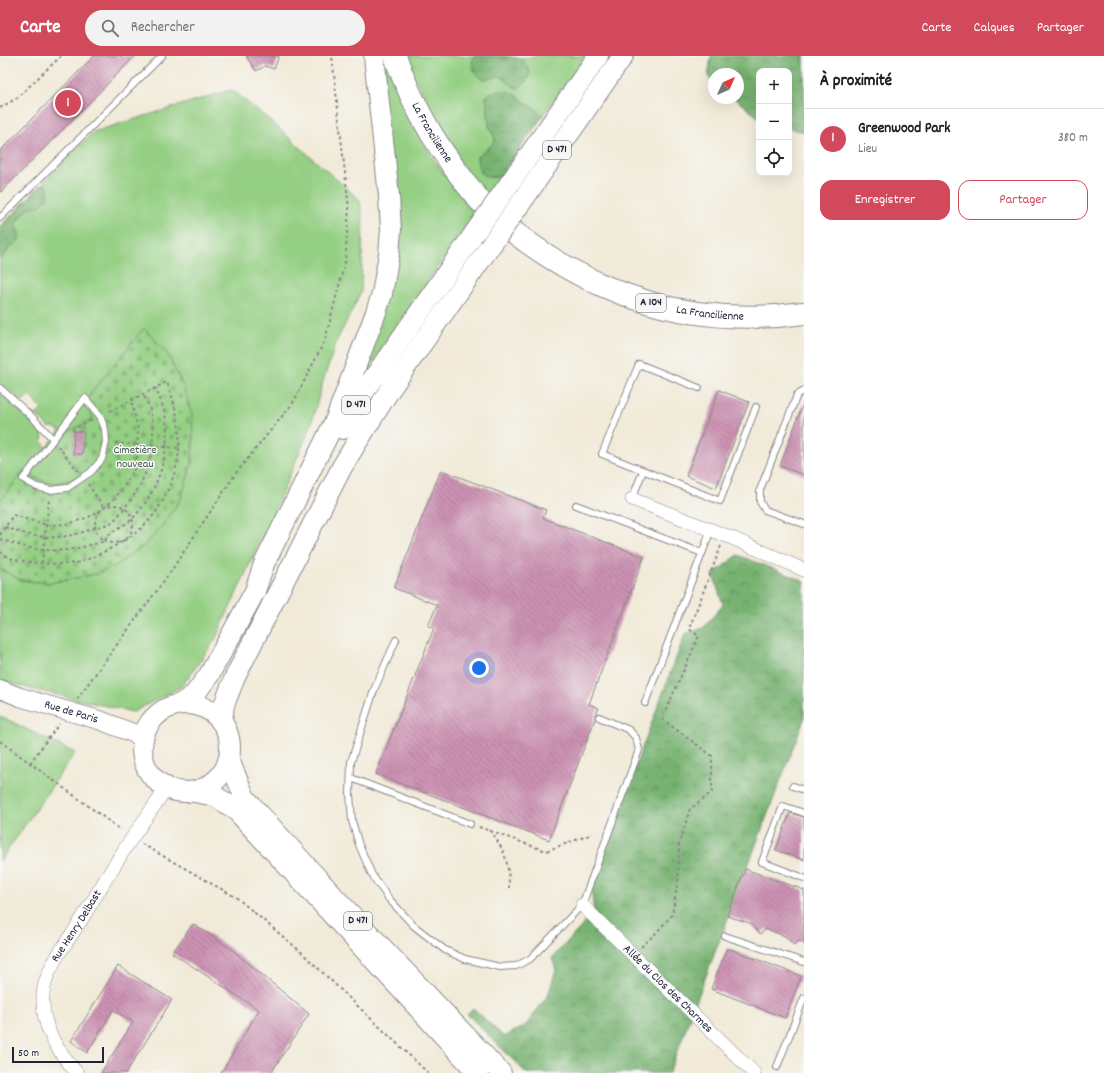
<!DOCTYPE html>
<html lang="fr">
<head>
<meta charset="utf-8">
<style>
	:root { --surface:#fff; --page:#f2f2f2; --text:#202124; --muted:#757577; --line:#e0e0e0; --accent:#d1495b }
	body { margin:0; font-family:Dekko,sans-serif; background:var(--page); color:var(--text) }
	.controls { position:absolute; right:12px; top:12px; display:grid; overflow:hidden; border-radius:8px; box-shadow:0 4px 16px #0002 }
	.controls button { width:36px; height:36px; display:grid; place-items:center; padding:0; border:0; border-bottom:1px solid var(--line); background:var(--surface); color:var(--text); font:20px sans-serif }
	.compass { position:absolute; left:708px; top:12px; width:36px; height:36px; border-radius:50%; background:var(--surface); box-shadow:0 4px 16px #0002; rotate:45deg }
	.scale { position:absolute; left:12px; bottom:10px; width:92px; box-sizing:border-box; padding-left:4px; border:2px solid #22223b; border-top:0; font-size:11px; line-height:14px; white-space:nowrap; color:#22223b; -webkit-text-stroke:3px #f6f6f2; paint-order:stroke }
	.you { position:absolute; left:479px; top:612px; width:14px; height:14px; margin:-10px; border:3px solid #fff; border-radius:50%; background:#1a73e8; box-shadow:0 0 0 6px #1a73e833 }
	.badge { display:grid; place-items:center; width:26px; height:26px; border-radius:50%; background:var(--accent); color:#fff; font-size:13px; font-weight:700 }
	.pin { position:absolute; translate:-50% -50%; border:2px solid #fff; box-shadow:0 1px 4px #0006 }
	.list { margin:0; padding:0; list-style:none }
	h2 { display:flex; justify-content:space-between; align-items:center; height:52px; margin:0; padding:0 16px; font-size:17px }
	h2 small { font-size:13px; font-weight:400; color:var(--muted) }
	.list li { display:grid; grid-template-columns:26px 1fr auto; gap:12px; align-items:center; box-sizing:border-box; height:60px; padding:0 16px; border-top:1px solid var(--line) }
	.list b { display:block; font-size:15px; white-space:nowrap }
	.list p { margin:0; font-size:13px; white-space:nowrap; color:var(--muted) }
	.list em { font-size:13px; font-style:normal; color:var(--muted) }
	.actions { display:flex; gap:8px; padding:12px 16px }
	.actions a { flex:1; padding:9px 0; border:1px solid var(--accent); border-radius:12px; text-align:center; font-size:14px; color:var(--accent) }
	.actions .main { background:var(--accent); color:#fff }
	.icon { flex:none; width:22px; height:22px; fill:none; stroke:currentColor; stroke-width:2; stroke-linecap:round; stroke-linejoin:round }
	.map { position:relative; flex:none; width:804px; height:1017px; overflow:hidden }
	header { display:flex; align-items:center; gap:24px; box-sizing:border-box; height:56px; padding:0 20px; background:var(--accent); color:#fff }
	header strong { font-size:19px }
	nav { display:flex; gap:22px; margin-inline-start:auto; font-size:14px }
	.search { width:280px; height:36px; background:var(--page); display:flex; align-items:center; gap:10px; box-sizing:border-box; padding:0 14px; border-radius:22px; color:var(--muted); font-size:15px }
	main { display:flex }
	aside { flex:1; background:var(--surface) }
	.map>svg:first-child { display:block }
	.green { fill:#94cf83; stroke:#5b785f }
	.forest { fill:url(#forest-crowns); stroke:#4c6a56 }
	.cemetery { fill:url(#cemetery-stones); stroke:#5b785f }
	.building { fill:url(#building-back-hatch) }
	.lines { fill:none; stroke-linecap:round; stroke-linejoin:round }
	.lane-casing { stroke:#8a868a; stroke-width:8 }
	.street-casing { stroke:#8a868a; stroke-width:14 }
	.secondary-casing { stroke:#8a868a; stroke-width:20 }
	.primary-casing { stroke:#8a868a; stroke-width:22 }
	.highway-casing { stroke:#8a868a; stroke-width:24 }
	.path { stroke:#8a868a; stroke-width:2; stroke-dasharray:3 3; stroke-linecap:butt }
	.lane { stroke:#fff; stroke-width:6 }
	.street { stroke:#fff; stroke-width:13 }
	.secondary { stroke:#fff; stroke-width:18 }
	.primary { stroke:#fff; stroke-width:20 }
	.highway { stroke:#fff; stroke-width:22 }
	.primary-bridge-casing { stroke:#8a868a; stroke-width:22; stroke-linecap:butt }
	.primary-bridge { stroke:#fff; stroke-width:20 }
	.labels { text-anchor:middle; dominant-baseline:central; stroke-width:3; stroke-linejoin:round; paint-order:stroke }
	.shield { fill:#f6f6f2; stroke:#626272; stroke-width:1 }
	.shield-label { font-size:11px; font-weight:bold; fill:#22223b }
	.street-label { font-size:12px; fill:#22223b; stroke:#f6f6f2 }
	.park-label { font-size:12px; fill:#445651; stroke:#f6f6f2 }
</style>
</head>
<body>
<header>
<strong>Carte</strong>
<div class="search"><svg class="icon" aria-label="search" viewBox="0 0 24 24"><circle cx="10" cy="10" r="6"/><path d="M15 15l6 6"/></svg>Rechercher</div>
<nav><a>Carte</a><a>Calques</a><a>Partager</a></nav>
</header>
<main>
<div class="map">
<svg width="804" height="1017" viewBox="0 0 804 1017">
	<defs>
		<pattern id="forest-crowns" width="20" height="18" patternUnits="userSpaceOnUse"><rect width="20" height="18" fill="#77b271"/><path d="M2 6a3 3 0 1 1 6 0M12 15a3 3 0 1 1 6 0" fill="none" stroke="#61905e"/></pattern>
		<pattern id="cemetery-stones" width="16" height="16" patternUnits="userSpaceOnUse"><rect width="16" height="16" fill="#94cf83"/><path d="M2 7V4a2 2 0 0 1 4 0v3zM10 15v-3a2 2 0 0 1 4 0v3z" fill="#7fb172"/></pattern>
		<pattern id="building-back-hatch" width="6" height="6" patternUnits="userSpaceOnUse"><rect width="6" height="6" fill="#cc92b2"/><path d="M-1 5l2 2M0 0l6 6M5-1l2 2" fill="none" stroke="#a57792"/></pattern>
	</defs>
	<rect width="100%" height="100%" fill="#f6f6f2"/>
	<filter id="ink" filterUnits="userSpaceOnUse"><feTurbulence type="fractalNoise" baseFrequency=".025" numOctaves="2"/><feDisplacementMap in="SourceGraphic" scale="8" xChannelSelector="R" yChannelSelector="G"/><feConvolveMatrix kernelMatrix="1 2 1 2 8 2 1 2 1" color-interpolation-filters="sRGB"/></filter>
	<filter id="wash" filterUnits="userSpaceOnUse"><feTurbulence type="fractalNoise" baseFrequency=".012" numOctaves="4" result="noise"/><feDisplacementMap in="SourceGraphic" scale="16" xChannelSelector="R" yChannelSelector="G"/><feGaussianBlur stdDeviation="0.9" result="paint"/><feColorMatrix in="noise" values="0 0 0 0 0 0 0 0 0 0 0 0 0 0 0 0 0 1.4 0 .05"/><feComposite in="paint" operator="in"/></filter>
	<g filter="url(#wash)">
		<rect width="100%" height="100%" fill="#f1ead8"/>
		<path class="green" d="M 381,0 L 385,0 C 394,26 404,52 417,76 C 433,105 454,131 474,157 L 444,202 L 386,285 L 351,344 L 383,249 Z
			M 404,0 L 500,0 L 520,2 L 541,0 L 585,0 L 500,120 L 486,139 L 446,88 Z
			M 230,34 L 237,38 L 263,59 L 360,144 L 363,167 L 361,236 L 337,284 L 324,322 L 310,372 L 275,453 L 215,584 L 182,630 L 133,656 L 32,633 L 0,624 L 0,513 L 21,524 L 50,527 L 96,518 L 115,510 L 146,488 L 164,468 L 181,442 L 192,407 L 144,272 L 95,332 L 84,349 L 91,357 L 94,363 L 64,378 L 81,418 C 60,433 43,427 23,415 L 0,445 L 0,337 L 17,352 L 43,377 L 42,385 L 46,392 L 60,374 L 52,371 L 49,372 L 36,359 L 42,353 L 29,339 L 22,346 L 0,327 L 0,171 L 93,76 Z
			M 0,660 L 75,697 L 0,805 Z"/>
		<path class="forest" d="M 474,0 L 520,2 C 533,13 533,23 518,32 L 514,31 L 500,20 C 495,20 489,24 484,23 C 475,21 469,7 474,0 Z
			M 711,0 L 804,0 L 804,76 L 789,72 L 789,15 L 759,15 L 759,62 L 734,42 L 738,42 L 738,18 L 714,18 L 714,26 L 708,21 Z
			M 497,35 C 517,35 516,41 531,50 C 538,54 538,54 543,60 L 500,120 C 483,125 479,118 477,101 L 493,88 L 495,83 L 489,70 L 486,41 L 490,37 Z
			M 42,128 L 45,128 L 48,132 L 48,141 L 40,150 L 31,151 L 20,161 L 15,169 L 19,176 L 19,184 L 10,192 L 0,204 L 0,171 Z
			M 738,499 L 804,525 L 804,663 L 669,1017 L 526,1017 L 467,958 L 473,952 L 504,981 L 526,969 L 548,939 L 556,914 L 552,902 L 594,857 L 591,828 L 685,578 L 703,572 L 723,549 L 713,518 Z"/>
		<path class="cemetery" d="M 144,272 L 167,297 L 183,330 L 192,359 L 193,384 L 192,407 L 181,442 L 164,468 L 146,488 L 115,510 L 96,518 L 50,527 L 21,524 L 0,513 L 0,445 L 23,415 C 43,427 60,433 81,418 L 56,387 L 64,378 L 93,363 L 91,357 L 83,350 L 95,332 Z"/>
		<g id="blocks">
			<path class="building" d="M 94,0 L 135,0 L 0,137 L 0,95 Z
				M 246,0 L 279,0 L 274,13 L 265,10 L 256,15 Z
				M 719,334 L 749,346 L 716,432 L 686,420 Z
				M 803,348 L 804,349 L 804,419 L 780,410 Z
				M 74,375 L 84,376 L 82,398 L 73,398 Z
				M 441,414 L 546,454 L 543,462 L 644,501 L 589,648 L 599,652 L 595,660 L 595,663 L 549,784 L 376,718 L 434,572 L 428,570 L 437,549 L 394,532 Z
				M 790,757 L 804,761 L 804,804 L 776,794 Z
				M 745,813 L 804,834 L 804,887 L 799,885 L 794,889 L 785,880 L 766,873 L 760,878 L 750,867 L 727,860 Z
				M 193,868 L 230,892 L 309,958 L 271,1017 L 221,1017 L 259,954 L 172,897 Z
				M 727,892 L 801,920 L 785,962 L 711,933 Z
				M 118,910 L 172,944 L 126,1017 L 101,1017 L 133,966 L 113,954 L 87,997 L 71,985 Z"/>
		</g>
	</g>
	<g filter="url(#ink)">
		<use href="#blocks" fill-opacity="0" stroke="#8a868a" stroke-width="1"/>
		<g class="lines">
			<g class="lane-casing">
				<path id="lane" d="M 0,162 L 162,0
					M 0,332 L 33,362 L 53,383
					M 699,332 L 639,308 L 602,398 L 720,445 L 756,351
					M 804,335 L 797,339 L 760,434 L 760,446 L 765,454 L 804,468
					M 85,342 L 100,360 L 105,373 L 106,386 L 102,403 L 91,416 L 67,432 L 50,434 L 37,431 L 23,423 Z
					M 632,443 L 643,415
					M 576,449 L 702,497
					M 396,584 L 374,634 L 351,706 L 350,738 L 352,765 L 359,789 L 372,819 L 389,843 L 414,870 L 445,894 L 465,903 L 500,911 L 516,910 L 530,903 L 582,849 L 639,694 L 636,682 L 629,674 L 599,661
					M 645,647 L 711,474
					M 351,722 L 470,768
					M 793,730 L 804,734
					M 804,757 L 783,750 L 762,806 L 804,822
					M 725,880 L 804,906
					M 777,1011 L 804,942"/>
			</g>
			<g class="street-casing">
				<g id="street">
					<path d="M 632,443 L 732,482 L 804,514"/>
					<path id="s1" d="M 582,849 L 754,1017"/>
					<path id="s2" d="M 77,1017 C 57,995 41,970 43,939 C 45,913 64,891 78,869 C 96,840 113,810 132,782 C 143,765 156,749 166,732"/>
				</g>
			</g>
			<g class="secondary-casing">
				<g id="secondary">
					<path id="s3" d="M 0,633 L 20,641 L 102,665 L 143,681"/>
				</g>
			</g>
			<g class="primary-casing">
				<path id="primary" d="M 510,127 L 598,0
					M 525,141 L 623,0
					M 343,373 L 361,340 L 476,175
					M142 692a44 44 0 1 1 88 0a44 44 0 1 1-88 0Z
					M 180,648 L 194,639 L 209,619 L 235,572 L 255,535 L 264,508 L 335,365 L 375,259 L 382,238 L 389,198 L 391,174 L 389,140 L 374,0
					M 222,666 L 224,649 L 235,621 L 342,411 L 354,391 L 391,332 L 489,192
					M 229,704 L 245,742 L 338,845 L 501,1017
					M 195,736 L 215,740 L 235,753 L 478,1017"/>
			</g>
			<g class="highway-casing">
				<g id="highway">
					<path id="s4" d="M 395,0 C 415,57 442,99 480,145"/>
					<path id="s5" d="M 515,177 C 600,242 697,272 804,257"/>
				</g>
			</g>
			<path class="path" d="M 0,52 L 17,42 L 61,0
				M 72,374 L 92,364
				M 115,387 L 179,392
				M 58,390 L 78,415
				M 88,428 L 104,452
				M95 468a19 19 0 1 1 38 0a19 19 0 1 1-38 0Z
				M 5,471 C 38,484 61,485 94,472 C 100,470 107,469 112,466 C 117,462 122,455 126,450 C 146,426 158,390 151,358 C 150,351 146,344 143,338
				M 0,479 L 13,459 L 46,469 L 68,468 L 89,461 L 104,452 L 115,442 L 125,429 L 133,415 L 137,401 L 138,373 L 131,344
				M 0,483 C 30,494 58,499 89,489 C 94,488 100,487 104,485 C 106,483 108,479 110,478 C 117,472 126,469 133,462 C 157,437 170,399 166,364 C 165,353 159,342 156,332
				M 0,496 C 5,499 11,503 16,504 C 30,507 67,510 80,506 C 92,502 102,497 113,491 C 123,485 133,480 141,472 C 157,459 169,436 175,415 C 184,384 178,356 167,326 L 108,356
				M 42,507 L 49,443
				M 77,643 L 169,518 L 236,417 L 293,347 L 325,284 L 345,206 L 349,153 L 332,0
				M 0,685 L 121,774
				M 30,707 L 59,668
				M 479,771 L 546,795 L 592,778
				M 490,774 C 505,795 509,806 509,832
				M 142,788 L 237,842 L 300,895 L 428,1017
				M 641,891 L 655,878 L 672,859 L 678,826 L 679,788 L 690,753 L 712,736 L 712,700 L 662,663 L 699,580 L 689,573 L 721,490"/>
			<use href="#lane" class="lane"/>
			<use href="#street" class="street"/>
			<use href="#secondary" class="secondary"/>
			<use href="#primary" class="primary"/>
			<use href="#highway" class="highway"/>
			<g class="primary-bridge-casing">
				<path id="primary-bridge" d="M 476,175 L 510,127
					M 489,192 L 525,141"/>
			</g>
			<use href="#primary-bridge" class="primary-bridge"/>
		</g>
	</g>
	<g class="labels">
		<g class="shield">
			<rect x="543" y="85" width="28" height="18" rx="3"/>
			<rect x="636" y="238" width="30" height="18" rx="3"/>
			<rect x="342" y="340" width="28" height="18" rx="3"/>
			<rect x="344" y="856" width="28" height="18" rx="3"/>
		</g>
		<g class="shield-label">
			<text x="557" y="94">D 471</text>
			<text x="651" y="247">A 104</text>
			<text x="356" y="349">D 471</text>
			<text x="358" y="865">D 471</text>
		</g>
		<g class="street-label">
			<text stroke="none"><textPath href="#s4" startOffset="85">La Francilienne</textPath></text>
			<text stroke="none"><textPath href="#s5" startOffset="214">La Francilienne</textPath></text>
			<text stroke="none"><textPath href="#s3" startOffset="75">Rue de Paris</textPath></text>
			<text stroke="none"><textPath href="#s2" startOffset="165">Rue Henry Delbast</textPath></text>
			<text stroke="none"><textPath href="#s1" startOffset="120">Allée du Clos des Charmes</textPath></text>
		</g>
		<g class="park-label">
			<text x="135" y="394">Cimetière<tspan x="135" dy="14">nouveau</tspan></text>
		</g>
	</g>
</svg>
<div class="controls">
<button>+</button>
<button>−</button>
<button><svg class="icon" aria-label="locate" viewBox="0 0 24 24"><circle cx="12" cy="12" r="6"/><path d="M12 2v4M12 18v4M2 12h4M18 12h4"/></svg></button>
</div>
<svg class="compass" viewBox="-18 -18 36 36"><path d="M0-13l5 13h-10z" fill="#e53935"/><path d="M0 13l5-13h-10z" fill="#757577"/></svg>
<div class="scale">50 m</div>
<div class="you"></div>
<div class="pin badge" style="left:68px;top:47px">1</div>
</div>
<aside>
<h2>À proximité<small></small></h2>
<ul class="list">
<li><span class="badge">1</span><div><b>Greenwood Park</b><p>Lieu</p></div><em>380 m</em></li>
</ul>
<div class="actions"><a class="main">Enregistrer</a><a>Partager</a></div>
</aside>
</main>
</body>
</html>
